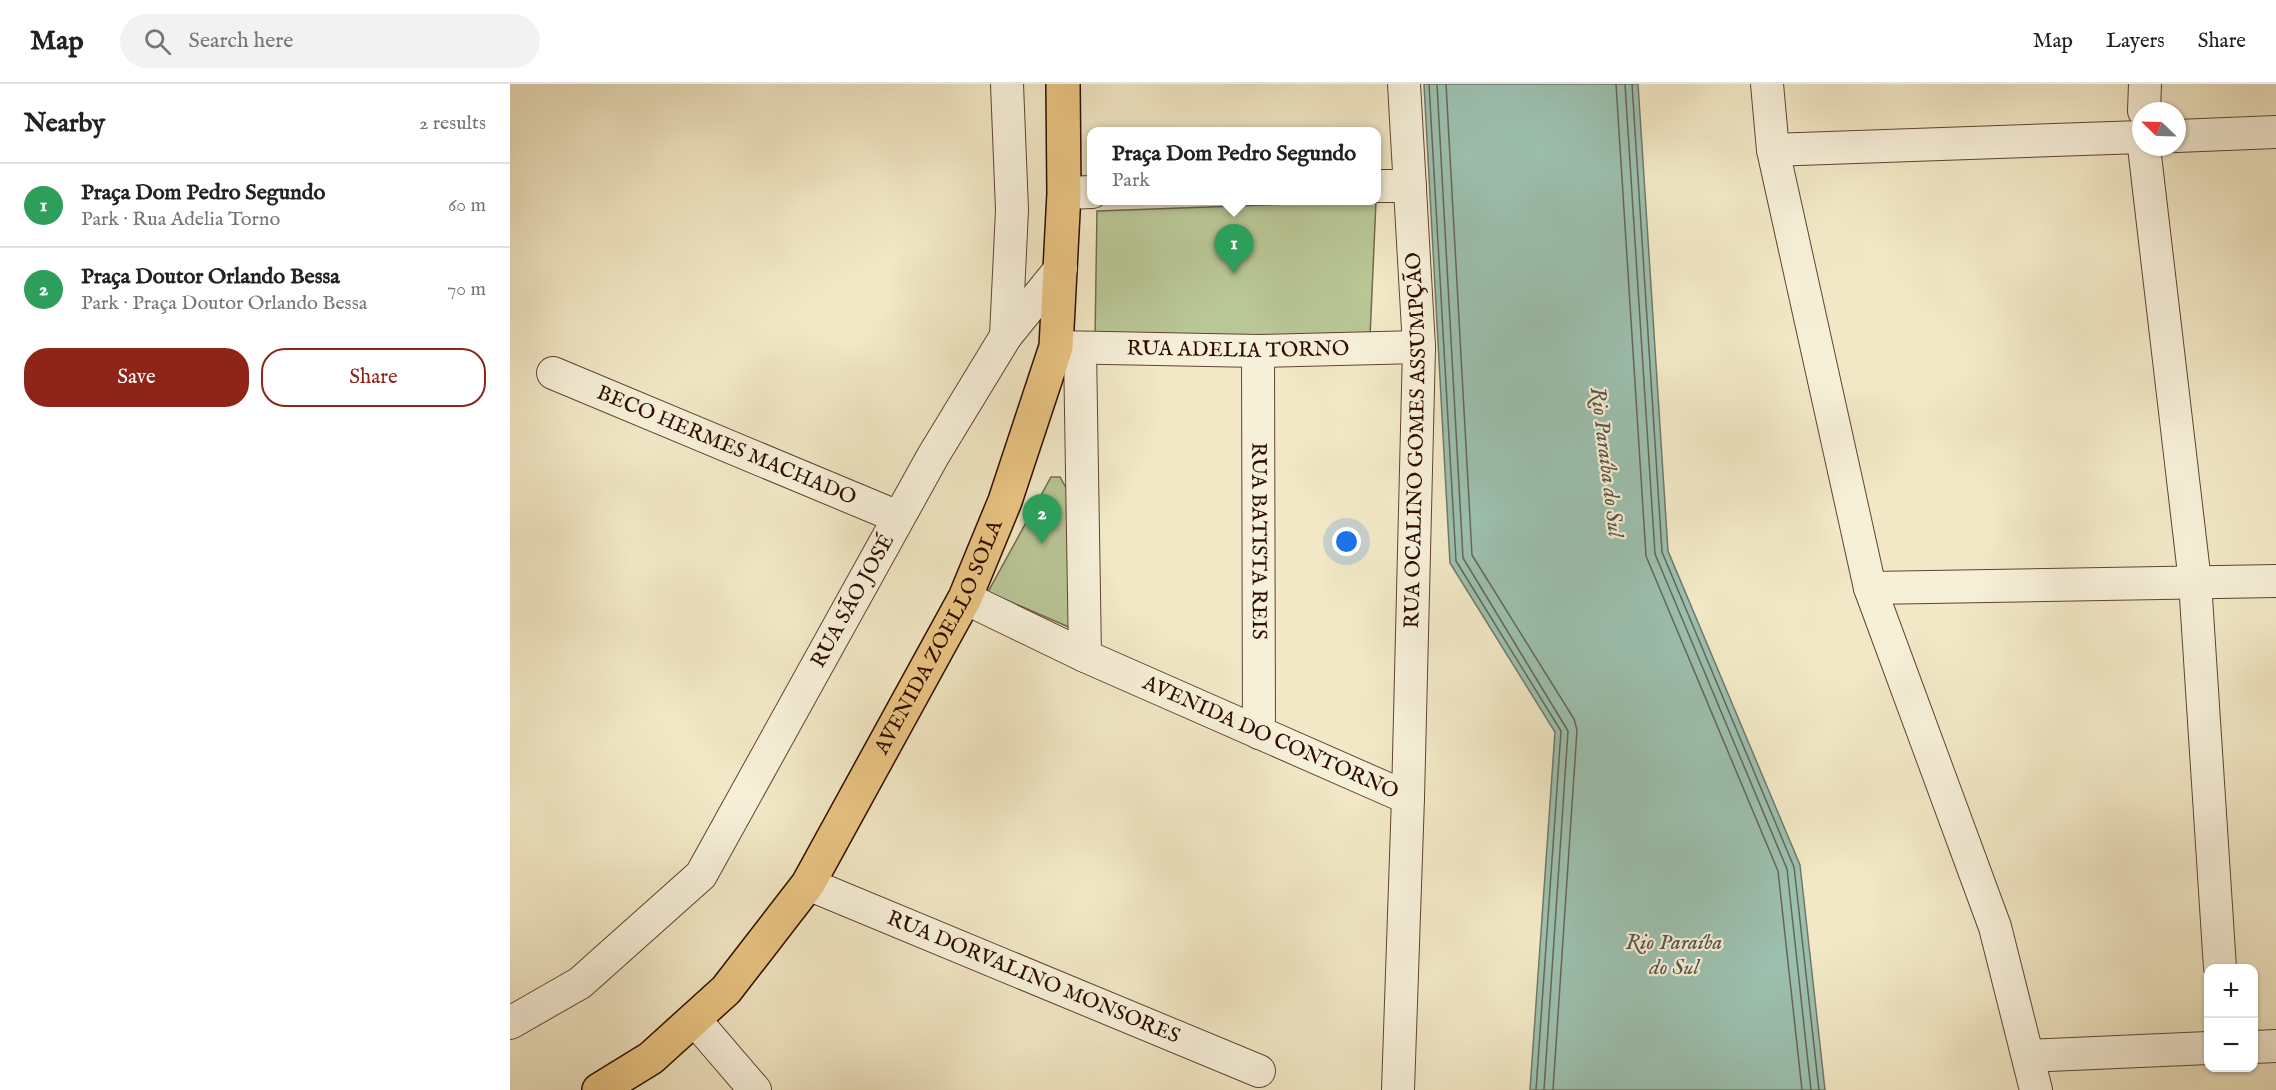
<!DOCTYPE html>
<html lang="en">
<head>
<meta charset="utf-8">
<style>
	:root { --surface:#fff; --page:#f2f2f2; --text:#222; --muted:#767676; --line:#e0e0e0; --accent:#8f2418 }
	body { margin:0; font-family:"IM FELL English",serif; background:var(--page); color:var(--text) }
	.controls { position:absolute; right:18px; bottom:18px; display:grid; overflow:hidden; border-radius:12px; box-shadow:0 2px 4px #0004 }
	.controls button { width:54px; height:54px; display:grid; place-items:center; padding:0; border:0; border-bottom:2px solid var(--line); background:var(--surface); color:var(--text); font:30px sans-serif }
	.compass { position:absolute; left:1622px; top:18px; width:54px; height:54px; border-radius:50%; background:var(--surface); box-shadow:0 2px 4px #0004; rotate:293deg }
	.you { position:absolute; left:837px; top:458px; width:21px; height:21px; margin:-15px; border:4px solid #fff; border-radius:50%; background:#1a73e8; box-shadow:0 0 0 9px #1a73e833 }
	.badge { display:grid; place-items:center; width:39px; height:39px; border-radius:50%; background:var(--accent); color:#fff; font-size:20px; font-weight:700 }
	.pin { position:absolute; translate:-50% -50px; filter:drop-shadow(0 2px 3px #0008) }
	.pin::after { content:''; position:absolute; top:32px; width:21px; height:18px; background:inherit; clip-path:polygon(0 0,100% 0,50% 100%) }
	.popup { position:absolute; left:577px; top:43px; width:294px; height:78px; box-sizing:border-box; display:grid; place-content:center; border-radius:12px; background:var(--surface); filter:drop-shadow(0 2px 4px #0005); font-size:20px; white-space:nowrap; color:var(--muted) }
	.popup b { font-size:22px; color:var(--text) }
	.popup::after { content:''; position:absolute; left:50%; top:100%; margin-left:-12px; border:12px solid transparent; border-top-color:var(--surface) }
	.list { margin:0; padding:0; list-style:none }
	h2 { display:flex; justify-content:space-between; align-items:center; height:78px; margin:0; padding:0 24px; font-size:26px }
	h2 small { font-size:20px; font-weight:400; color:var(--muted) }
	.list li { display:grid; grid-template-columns:39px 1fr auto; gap:18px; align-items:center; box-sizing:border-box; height:84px; padding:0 24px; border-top:2px solid var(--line) }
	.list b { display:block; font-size:22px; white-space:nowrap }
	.list p { margin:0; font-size:20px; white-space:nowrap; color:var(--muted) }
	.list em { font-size:20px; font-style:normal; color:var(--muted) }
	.actions { display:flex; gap:12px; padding:18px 24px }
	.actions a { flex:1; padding:14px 0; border:2px solid var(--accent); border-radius:24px; text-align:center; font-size:21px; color:var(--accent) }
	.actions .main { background:var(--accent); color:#fff }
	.icon { flex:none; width:33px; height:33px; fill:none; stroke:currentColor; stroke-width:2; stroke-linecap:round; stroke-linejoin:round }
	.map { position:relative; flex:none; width:1766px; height:1006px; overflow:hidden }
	header { display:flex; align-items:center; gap:36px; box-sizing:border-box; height:84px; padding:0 30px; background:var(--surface); border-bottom:2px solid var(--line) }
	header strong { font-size:28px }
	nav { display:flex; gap:33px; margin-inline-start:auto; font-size:21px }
	.search { width:420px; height:54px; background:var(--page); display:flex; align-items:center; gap:15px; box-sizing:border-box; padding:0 21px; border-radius:33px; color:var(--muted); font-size:22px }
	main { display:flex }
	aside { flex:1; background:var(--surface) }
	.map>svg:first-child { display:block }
	.green { fill:#b9c696; stroke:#746a4c; stroke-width:1.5 }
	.water { fill:#9cc0af; stroke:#707869; stroke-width:1.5 }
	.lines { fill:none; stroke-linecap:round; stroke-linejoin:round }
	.shore { stroke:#656658; stroke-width:1.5 }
	.minor-casing { stroke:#5f4432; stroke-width:34 }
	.major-casing { stroke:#2e0d01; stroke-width:36 }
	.minor { stroke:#f7f0d9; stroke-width:32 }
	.major { stroke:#e9c482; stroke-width:33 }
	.labels { text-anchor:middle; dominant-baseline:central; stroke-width:4.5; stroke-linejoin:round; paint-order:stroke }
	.street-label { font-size:21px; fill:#2e0d01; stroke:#f7f0d9 }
	.water-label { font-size:22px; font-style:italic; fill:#5a5547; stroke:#f7f0d9 }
</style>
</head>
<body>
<header>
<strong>Map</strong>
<div class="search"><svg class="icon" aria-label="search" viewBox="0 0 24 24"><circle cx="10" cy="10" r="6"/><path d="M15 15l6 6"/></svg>Search here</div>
<nav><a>Map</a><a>Layers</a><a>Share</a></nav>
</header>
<main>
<aside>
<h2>Nearby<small>2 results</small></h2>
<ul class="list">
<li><span class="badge" style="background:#2e9e5b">1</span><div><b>Praça Dom Pedro Segundo</b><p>Park · Rua Adelia Torno</p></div><em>60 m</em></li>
<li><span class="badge" style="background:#2e9e5b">2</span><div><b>Praça Doutor Orlando Bessa</b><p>Park · Praça Doutor Orlando Bessa</p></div><em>70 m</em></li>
</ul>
<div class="actions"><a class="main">Save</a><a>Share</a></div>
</aside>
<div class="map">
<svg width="1766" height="1006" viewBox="0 0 1766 1006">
	<rect width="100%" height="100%" fill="#f2e8c5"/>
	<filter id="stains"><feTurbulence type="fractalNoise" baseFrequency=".00333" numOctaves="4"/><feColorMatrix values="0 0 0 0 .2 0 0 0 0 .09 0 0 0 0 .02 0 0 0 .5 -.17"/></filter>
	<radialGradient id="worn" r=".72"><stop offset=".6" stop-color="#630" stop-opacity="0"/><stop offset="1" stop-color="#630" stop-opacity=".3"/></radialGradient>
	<path class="green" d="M 866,117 L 860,253 L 585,254 L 587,127 Z
		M 541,393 L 550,393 L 560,411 L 561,544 L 478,508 Z"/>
	<path class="water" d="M 914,0 L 1128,0 L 1158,467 L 1290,781 L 1315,1006 L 1020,1006 L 1045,648 L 940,479 Z"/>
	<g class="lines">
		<path class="shore" d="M 919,0 L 946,477 L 1051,647 L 1026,1006
			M 927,0 L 953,474 L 1058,647 L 1034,1006
			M 936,0 L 962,471 L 1064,635 L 1067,646 L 1043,1006
			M 1106,0 L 1136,472 L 1268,787 L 1292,1006
			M 1115,0 L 1145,470 L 1277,785 L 1301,1006
			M 1122,0 L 1152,468 L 1284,783 L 1309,1006"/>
		<g class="minor-casing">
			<g id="minor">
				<path d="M 1257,0 L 1263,66 L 1360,504 L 1485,843 L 1526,1006"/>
				<path d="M 1634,27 L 1635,0"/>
				<path d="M 1667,52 L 1766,48"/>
				<path d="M 1634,63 L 1685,498 L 1710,884"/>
				<path d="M 1263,66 L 1631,53"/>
				<path d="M 867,102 L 900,102"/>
				<path d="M 554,109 L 582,108"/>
				<path d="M 496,252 L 551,184"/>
				<path id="s1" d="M 546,263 L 748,267 L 909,263"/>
				<path d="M 570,265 L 575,572"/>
				<path id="s2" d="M 748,267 L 749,649"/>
				<path id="s3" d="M 43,289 L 388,433"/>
				<path d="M 1360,504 L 1766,497"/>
				<path id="s4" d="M 455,514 L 575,572 L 898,714"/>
				<path id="s5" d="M 298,800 L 749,987"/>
				<path d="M 184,935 L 245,1006"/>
				<path id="s6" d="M 0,939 L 70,899 L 191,791 L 423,372 L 496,252 L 502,126 L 497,0"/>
				<path d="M 1744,963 L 1766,962"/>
				<path d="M 1518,972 L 1698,964"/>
				<path id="s7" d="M 888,1006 L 898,714 L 909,263 L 894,0"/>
			</g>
		</g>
		<g class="major-casing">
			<g id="major">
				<path id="s8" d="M 89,1006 L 141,974 L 216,906 L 298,800 L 455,514 L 495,417 L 546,263 L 554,109 L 553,0"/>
			</g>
		</g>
		<use href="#minor" class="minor"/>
		<use href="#major" class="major"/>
	</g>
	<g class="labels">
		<g class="street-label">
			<text stroke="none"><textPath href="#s1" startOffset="182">RUA ADELIA TORNO</textPath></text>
			<text stroke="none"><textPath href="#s7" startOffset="650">RUA OCALINO GOMES ASSUMPÇÃO</textPath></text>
			<text stroke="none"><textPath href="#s3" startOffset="188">BECO HERMES MACHADO</textPath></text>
			<text stroke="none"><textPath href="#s2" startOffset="190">RUA BATISTA REIS</textPath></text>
			<text stroke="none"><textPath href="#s6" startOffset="556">RUA SÃO JOSÉ</textPath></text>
			<text stroke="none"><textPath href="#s8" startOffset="576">AVENIDA ZOELLO SOLA</textPath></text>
			<text stroke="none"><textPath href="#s4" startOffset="336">AVENIDA DO CONTORNO</textPath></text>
			<text stroke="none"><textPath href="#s5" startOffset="244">RUA DORVALINO MONSORES</textPath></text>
		</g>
		<g class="water-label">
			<text transform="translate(1096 378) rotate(83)">Rio Paraíba do Sul</text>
			<text x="1164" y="859">Rio Paraíba<tspan x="1164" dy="25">do Sul</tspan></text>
		</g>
	</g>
	<rect width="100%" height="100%" filter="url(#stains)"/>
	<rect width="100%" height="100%" fill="url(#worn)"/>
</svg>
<div class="controls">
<button>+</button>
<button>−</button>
</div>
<svg class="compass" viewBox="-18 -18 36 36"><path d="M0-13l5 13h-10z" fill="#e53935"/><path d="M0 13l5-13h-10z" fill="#767676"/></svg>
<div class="you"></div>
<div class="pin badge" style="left:724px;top:190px;background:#2e9e5b">1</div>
<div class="popup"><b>Praça Dom Pedro Segundo</b>Park</div>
<div class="pin badge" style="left:532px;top:460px;background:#2e9e5b">2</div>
</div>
</main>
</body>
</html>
